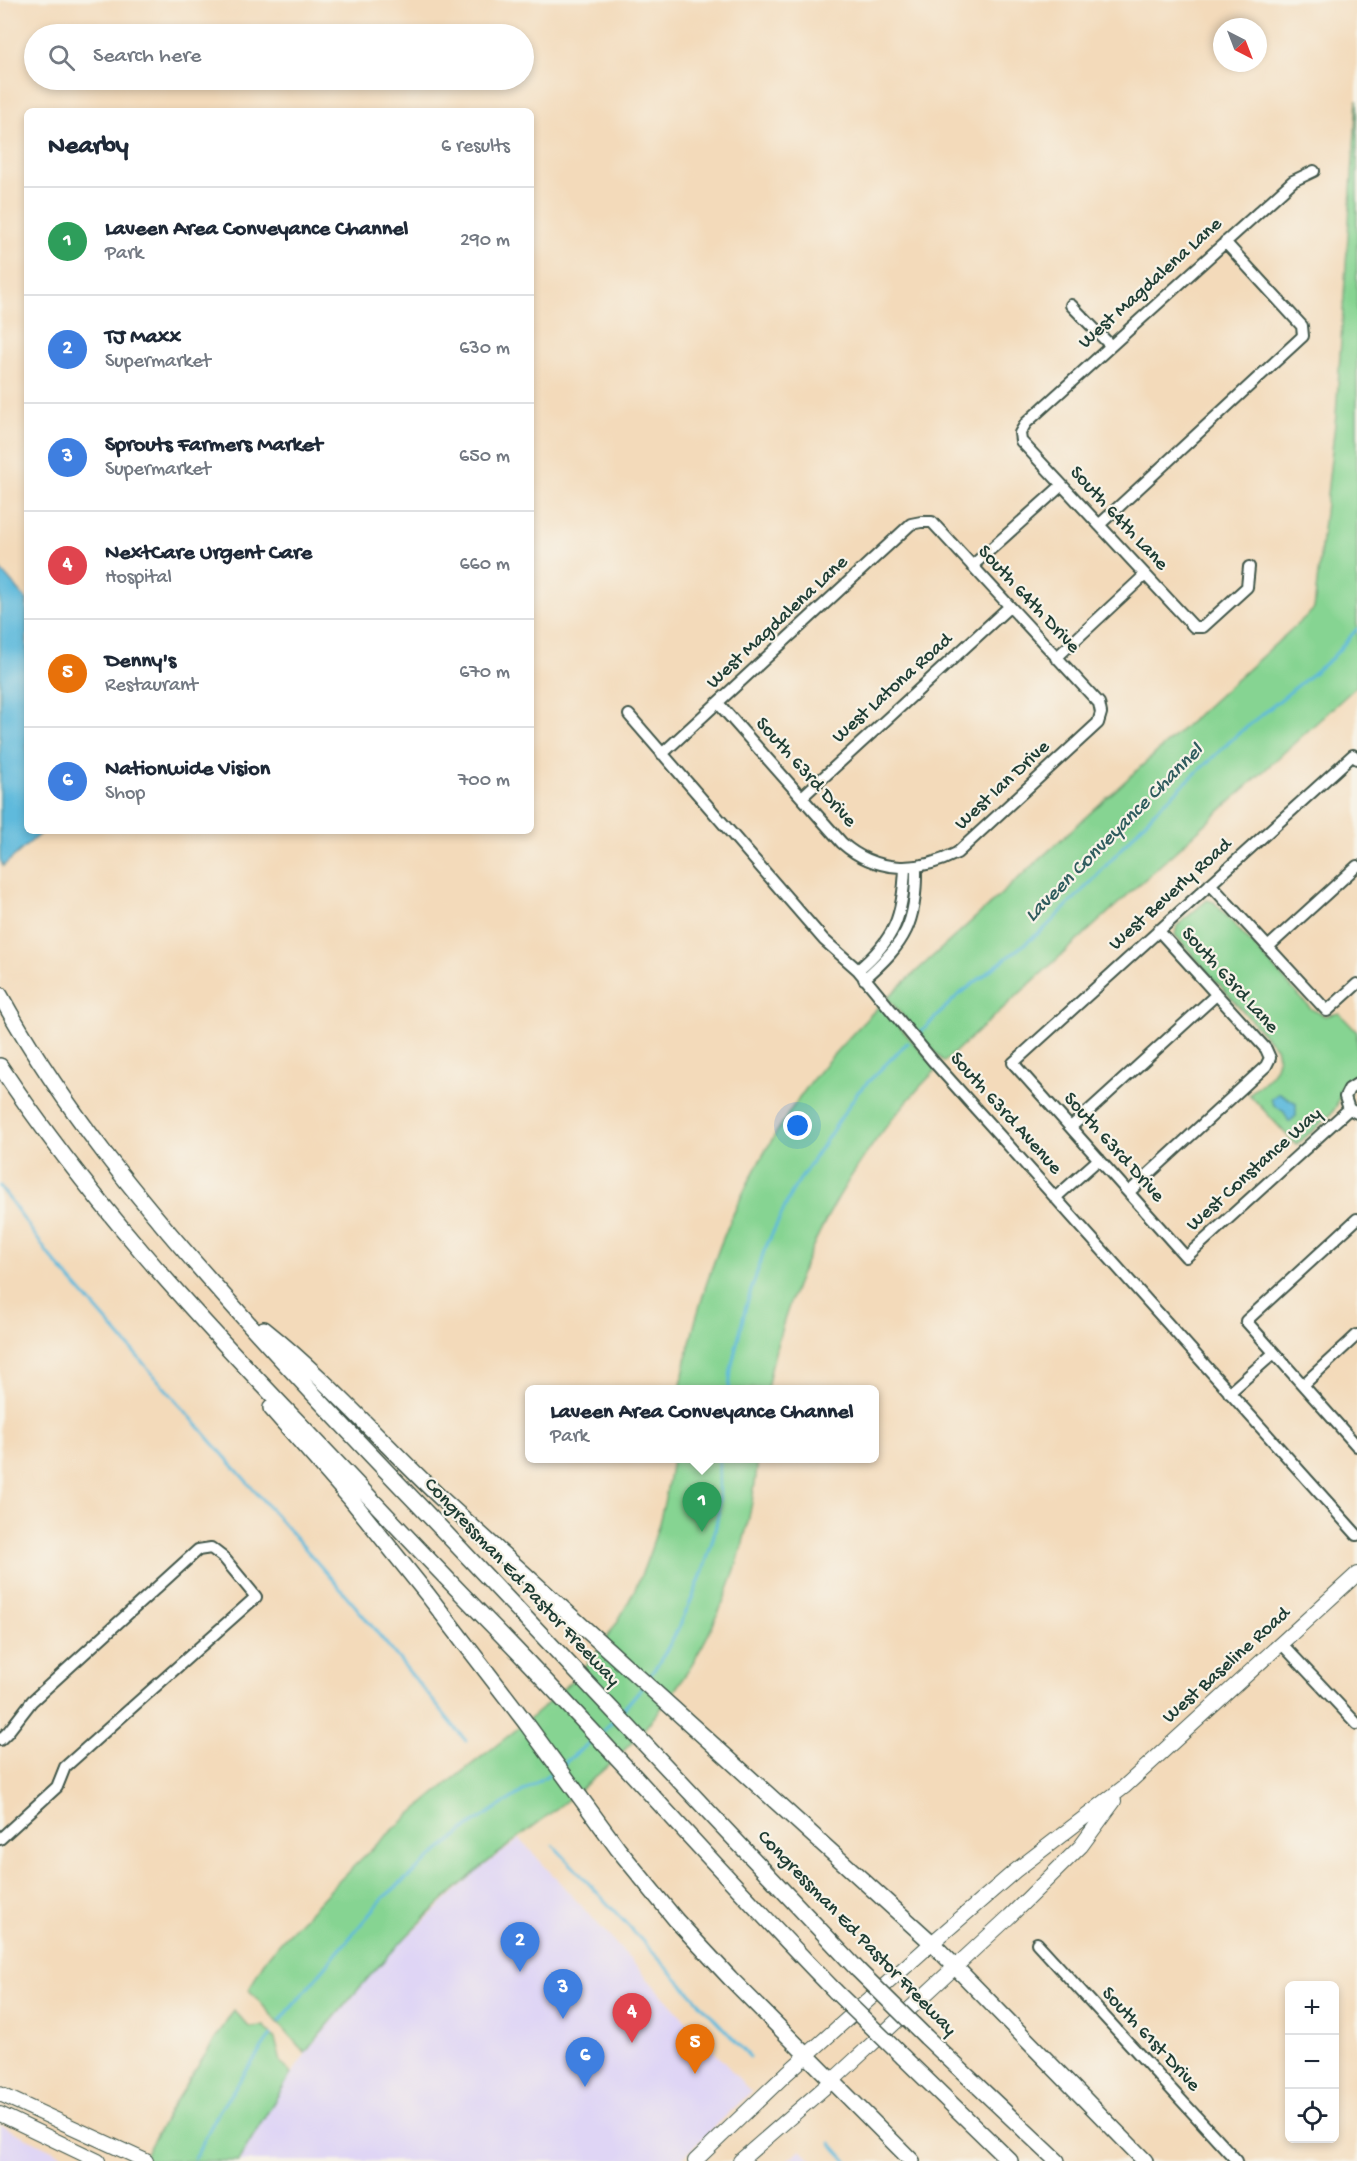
<!DOCTYPE html>
<html lang="en">
<head>
<meta charset="utf-8">
<style>
	:root { --surface:#fff; --page:#f2f2f3; --text:#1f2937; --muted:#747a83; --line:#e0e1e3; --accent:#0b8043 }
	body { margin:0; font-family:"Gochi Hand",sans-serif; background:var(--page); color:var(--text) }
	.controls { position:absolute; right:18px; bottom:18px; display:grid; overflow:hidden; border-radius:9px; box-shadow:0 3px 9px #0003 }
	.controls button { width:54px; height:54px; display:grid; place-items:center; padding:0; border:0; border-bottom:2px solid var(--line); background:var(--surface); color:var(--text); font:30px sans-serif }
	.compass { position:absolute; left:1213px; top:18px; width:54px; height:54px; border-radius:50%; background:var(--surface); box-shadow:0 3px 9px #0003; rotate:138deg }
	.you { position:absolute; left:798px; top:1126px; width:21px; height:21px; margin:-15px; border:4px solid #fff; border-radius:50%; background:#1a73e8; box-shadow:0 0 0 9px #1a73e833 }
	.badge { display:grid; place-items:center; width:39px; height:39px; border-radius:50%; background:var(--accent); color:#fff; font-size:20px; font-weight:700 }
	.pin { position:absolute; translate:-50% -50px; filter:drop-shadow(0 2px 3px #0008) }
	.pin::after { content:''; position:absolute; top:32px; width:21px; height:18px; background:inherit; clip-path:polygon(0 0,100% 0,50% 100%) }
	.popup { position:absolute; left:525px; top:1385px; width:354px; height:78px; box-sizing:border-box; display:grid; place-content:center; border-radius:9px; background:var(--surface); filter:drop-shadow(0 2px 4px #0005); font-size:20px; white-space:nowrap; color:var(--muted) }
	.popup b { font-size:22px; color:var(--text) }
	.popup::after { content:''; position:absolute; left:50%; top:100%; margin-left:-12px; border:12px solid transparent; border-top-color:var(--surface) }
	.list { margin:0; padding:0; list-style:none }
	h2 { display:flex; justify-content:space-between; align-items:center; height:78px; margin:0; padding:0 24px; font-size:26px }
	h2 small { font-size:20px; font-weight:400; color:var(--muted) }
	.list li { display:grid; grid-template-columns:39px 1fr auto; gap:18px; align-items:center; box-sizing:border-box; height:108px; padding:0 24px; border-top:2px solid var(--line) }
	.list b { display:block; font-size:22px; white-space:nowrap }
	.list p { margin:0; font-size:20px; white-space:nowrap; color:var(--muted) }
	.list em { font-size:20px; font-style:normal; color:var(--muted) }
	.icon { flex:none; width:33px; height:33px; fill:none; stroke:currentColor; stroke-width:2; stroke-linecap:round; stroke-linejoin:round }
	.map { position:relative; flex:none; width:1357px; height:2161px; overflow:hidden }
	.search { position:absolute; background:var(--surface); box-shadow:0 3px 9px #0003; left:24px; top:24px; width:510px; height:66px; display:flex; align-items:center; gap:15px; box-sizing:border-box; padding:0 21px; border-radius:33px; color:var(--muted); font-size:22px }
	.panel { position:absolute; background:var(--surface); box-shadow:0 3px 9px #0003; left:24px; top:108px; width:510px; height:726px; border-radius:9px }
	.map>svg:first-child { display:block }
	.built { fill:#dfd5f5 }
	.green { fill:#86d492; stroke:#528863; stroke-width:1.5 }
	.water { fill:#5fbadc; stroke:#3f7c88; stroke-width:1.5 }
	.lines { fill:none; stroke-linecap:round; stroke-linejoin:round }
	.stream { stroke:#5fbadc; stroke-width:3 }
	.minor-casing { stroke:#3f5548; stroke-width:14 }
	.major-casing { stroke:#3f5548; stroke-width:16 }
	.highway-casing { stroke:#3f5548; stroke-width:18 }
	.minor { stroke:#fff; stroke-width:10 }
	.major { stroke:#fff; stroke-width:14 }
	.highway { stroke:#fff; stroke-width:15 }
	.highway-bridge-casing { stroke:#3f5548; stroke-width:18; stroke-linecap:butt }
	.highway-bridge { stroke:#fff; stroke-width:15 }
	.labels { text-anchor:middle; dominant-baseline:central; stroke-width:4.5; stroke-linejoin:round; paint-order:stroke }
	.street-label { font-size:20px; fill:#1f3d34; stroke:#f7f3e8 }
	.water-label { font-size:21px; font-style:italic; fill:#2f5c5e; stroke:#f7f3e8 }
</style>
</head>
<body>
<div class="map">
<svg width="1357" height="2161" viewBox="0 0 1357 2161">
	<rect width="100%" height="100%" fill="#f7f3e8"/>
	<filter id="ink" filterUnits="userSpaceOnUse"><feTurbulence type="fractalNoise" baseFrequency=".0167" numOctaves="2"/><feDisplacementMap in="SourceGraphic" scale="12" xChannelSelector="R" yChannelSelector="G"/><feConvolveMatrix kernelMatrix="1 2 1 2 8 2 1 2 1" color-interpolation-filters="sRGB"/></filter>
	<filter id="wash" filterUnits="userSpaceOnUse"><feTurbulence type="fractalNoise" baseFrequency=".008" numOctaves="4" result="noise"/><feDisplacementMap in="SourceGraphic" scale="24" xChannelSelector="R" yChannelSelector="G"/><feGaussianBlur stdDeviation="1.35" result="paint"/><feColorMatrix in="noise" values="0 0 0 0 0 0 0 0 0 0 0 0 0 0 0 0 0 1.4 0 .05"/><feComposite in="paint" operator="in"/></filter>
	<g filter="url(#wash)">
		<rect width="100%" height="100%" fill="#f3daba"/>
		<path class="built" d="M 520,1839 L 751,2092 L 679,2161 L 239,2161 L 268,2110 L 306,2053 L 387,1956 L 475,1873 Z
			M 0,2125 L 23,2136 L 75,2161 L 0,2161 Z
			M 801,2149 L 813,2161 L 786,2161 Z"/>
		<path class="green" d="M 1357,100 L 1357,686 L 944,1062 L 887,998 L 1314,609 L 1336,415 Z
			M 1207,900 L 1214,902 L 1311,1009 L 1325,1016 L 1339,1013 L 1357,1032 L 1357,1079 C 1333,1084 1344,1097 1334,1110 C 1324,1123 1308,1134 1296,1145 L 1249,1094 C 1264,1081 1284,1070 1276,1048 L 1175,935 L 1177,926 Z
			M 880,1005 L 937,1069 C 849,1158 790,1267 767,1389 L 680,1390 C 700,1278 742,1174 810,1083 C 831,1055 856,1030 880,1005 Z
			M 672,1459 L 758,1459 C 746,1578 700,1680 611,1763 C 568,1803 518,1836 473,1874 C 410,1927 357,1989 305,2053 L 249,1990 C 254,1981 258,1971 264,1962 C 278,1941 302,1921 319,1902 C 360,1857 406,1817 453,1779 C 502,1740 555,1704 595,1654 C 640,1597 662,1530 672,1459 Z
			M 234,2010 L 249,2027 L 264,2026 L 275,2039 L 281,2062 L 291,2074 L 238,2161 L 142,2161 L 169,2111 Z"/>
		<path class="water" d="M 0,569 L 27,600 L 27,831 L 43,831 L 3,866 L 0,859 Z
			M 1279,1093 L 1296,1103 L 1296,1116 L 1289,1122 L 1284,1112 L 1274,1105 L 1271,1099 Z"/>
		<g class="lines">
			<path class="stream" d="M 919,1034 L 956,997 L 1044,929 L 1093,880 L 1154,812 L 1238,734 L 1332,658 L 1357,629
				M 0,1186 L 49,1255 L 357,1608 L 466,1741
				M 729,1390 L 731,1369 L 746,1306 L 764,1251 L 793,1190 L 858,1092 L 907,1043
				M 648,1678 C 678,1639 715,1554 719,1505 C 720,1489 719,1474 719,1458
				M 622,1711 L 643,1686
				M 601,1733 L 616,1718
				M 562,1765 L 594,1739
				M 553,1845 L 750,2057
				M 280,2021 L 383,1898 L 469,1826 L 554,1771
				M 831,2143 L 847,2161
				M 195,2158 L 219,2111 L 271,2035"/>
		</g>
	</g>
	<g filter="url(#ink)">
		<g class="lines">
			<g class="minor-casing">
				<path id="minor" d="M 1071,305 L 1110,345
					M 1099,525 L 1303,336 L 1302,326 L 1225,242
					M 972,566 L 1062,485
					M 1249,567 L 1247,587 L 1203,627 L 1194,627 L 1021,441 L 1020,433 L 1026,423 L 1293,181 L 1314,171
					M 1056,658 L 1145,575
					M 629,715 L 824,940 L 858,970 L 933,1061 L 1357,1535
					M 662,754 L 911,524 L 921,522 L 932,522 L 1099,703 L 1101,713 L 1098,723 L 957,853 C 918,873 876,873 842,843 L 718,703
					M 802,797 L 1009,607
					M 1210,884 L 1327,1011 L 1357,984
					M 1268,947 L 1357,866
					M 858,970 C 895,939 903,916 905,868
					M 864,979 C 906,943 917,922 916,867
					M 1357,1084 L 1349,1089 L 1345,1097 L 1349,1109 L 1357,1113
					M 1349,1109 L 1186,1257 L 1013,1063 L 1353,755 L 1357,759
					M 1071,1127 L 1216,995
					M 1129,1192 L 1266,1066 L 1270,1058 L 1266,1049 L 1158,930
					M 1055,1198 L 1099,1159
					M 1357,1219 L 1246,1321 L 1357,1446
					M 1303,1385 L 1357,1335
					M 1229,1393 L 1274,1353
					M 1281,1643 L 1357,1724
					M 0,1740 L 8,1732 L 32,1701 L 198,1550 L 211,1548 L 224,1558 L 256,1597 L 65,1767 L 57,1787 L 0,1839
					M 1037,1943 L 1237,2161"/>
			</g>
			<g class="major-casing">
				<path id="major" d="M 0,2094 L 146,2161
					M 0,2114 L 98,2161
					M 695,2161 L 787,2073 L 932,1943 L 1015,1871 L 1124,1787 L 1357,1574
					M 740,2161 L 832,2081 L 1010,1916 L 1081,1846 L 1114,1801"/>
			</g>
			<g class="highway-casing">
				<path id="highway" d="M 0,995 C 61,1106 142,1204 226,1298 C 294,1375 365,1449 436,1523 C 577,1671 717,1821 858,1970
					M 0,1066 C 86,1196 190,1309 297,1421 C 362,1489 426,1558 492,1625 C 609,1745 718,1871 835,1991
					M 264,1329 C 329,1381 383,1444 444,1501 L 932,1943 L 1145,2161
					M 271,1408 L 350,1498 L 427,1594 L 526,1723 L 618,1849 L 676,1920 L 730,1978 L 912,2161
					M 926,2037 L 1057,2161
					M 903,2057 L 1010,2161"/>
			</g>
			<use href="#minor" class="minor"/>
			<use href="#major" class="major"/>
			<use href="#highway" class="highway"/>
			<g class="highway-bridge-casing">
				<path id="highway-bridge" d="M 858,1970 L 926,2037
					M 835,1991 L 903,2057"/>
			</g>
			<use href="#highway-bridge" class="highway-bridge"/>
		</g>
	</g>
	<g class="labels">
		<g class="street-label">
			<text transform="translate(1151 284) rotate(-42)">West Magdalena Lane</text>
			<text transform="translate(1118 519) rotate(47)">South 64th Lane</text>
			<text transform="translate(1028 600) rotate(47)">South 64th Drive</text>
			<text transform="translate(778 623) rotate(-43)">West Magdalena Lane</text>
			<text transform="translate(893 689) rotate(-42)">West Latona Road</text>
			<text transform="translate(805 773) rotate(48)">South 63rd Drive</text>
			<text transform="translate(1003 786) rotate(-43)">West Ian Drive</text>
			<text transform="translate(1171 895) rotate(-42)">West Beverly Road</text>
			<text transform="translate(1229 981) rotate(48)">South 63rd Lane</text>
			<text transform="translate(1005 1114) rotate(48)">South 63rd Avenue</text>
			<text transform="translate(1113 1148) rotate(48)">South 63rd Drive</text>
			<text transform="translate(1255 1170) rotate(-42)">West Constance Way</text>
			<text transform="translate(521 1583) rotate(47)">Congressman Ed Pastor Freeway</text>
			<text transform="translate(1227 1666) rotate(-42)">West Baseline Road</text>
			<text transform="translate(856 1934) rotate(46)">Congressman Ed Pastor Freeway</text>
			<text transform="translate(1150 2040) rotate(47)">South 61st Drive</text>
		</g>
		<g class="water-label">
			<text transform="translate(1115 834) rotate(-45)">Laveen Conveyance Channel</text>
		</g>
	</g>
</svg>
<div class="controls">
<button>+</button>
<button>−</button>
<button><svg class="icon" aria-label="locate" viewBox="0 0 24 24"><circle cx="12" cy="12" r="6"/><path d="M12 2v4M12 18v4M2 12h4M18 12h4"/></svg></button>
</div>
<svg class="compass" viewBox="-18 -18 36 36"><path d="M0-13l5 13h-10z" fill="#e53935"/><path d="M0 13l5-13h-10z" fill="#747a83"/></svg>
<div class="you"></div>
<div class="pin badge" style="left:702px;top:1532px;background:#2e9e5b">1</div>
<div class="popup"><b>Laveen Area Conveyance Channel</b>Park</div>
<div class="pin badge" style="left:520px;top:1972px;background:#3f7fe0">2</div>
<div class="pin badge" style="left:563px;top:2019px;background:#3f7fe0">3</div>
<div class="pin badge" style="left:632px;top:2043px;background:#e0444e">4</div>
<div class="pin badge" style="left:695px;top:2074px;background:#e8710a">5</div>
<div class="pin badge" style="left:585px;top:2087px;background:#3f7fe0">6</div>
<div class="search"><svg class="icon" aria-label="search" viewBox="0 0 24 24"><circle cx="10" cy="10" r="6"/><path d="M15 15l6 6"/></svg>Search here</div>
<section class="panel">
<h2>Nearby<small>6 results</small></h2>
<ul class="list">
<li><span class="badge" style="background:#2e9e5b">1</span><div><b>Laveen Area Conveyance Channel</b><p>Park</p></div><em>290 m</em></li>
<li><span class="badge" style="background:#3f7fe0">2</span><div><b>TJ Maxx</b><p>Supermarket</p></div><em>630 m</em></li>
<li><span class="badge" style="background:#3f7fe0">3</span><div><b>Sprouts Farmers Market</b><p>Supermarket</p></div><em>650 m</em></li>
<li><span class="badge" style="background:#e0444e">4</span><div><b>NextCare Urgent Care</b><p>Hospital</p></div><em>660 m</em></li>
<li><span class="badge" style="background:#e8710a">5</span><div><b>Denny's</b><p>Restaurant</p></div><em>670 m</em></li>
<li><span class="badge" style="background:#3f7fe0">6</span><div><b>Nationwide Vision</b><p>Shop</p></div><em>700 m</em></li>
</ul>
</section>
</div>
</body>
</html>
